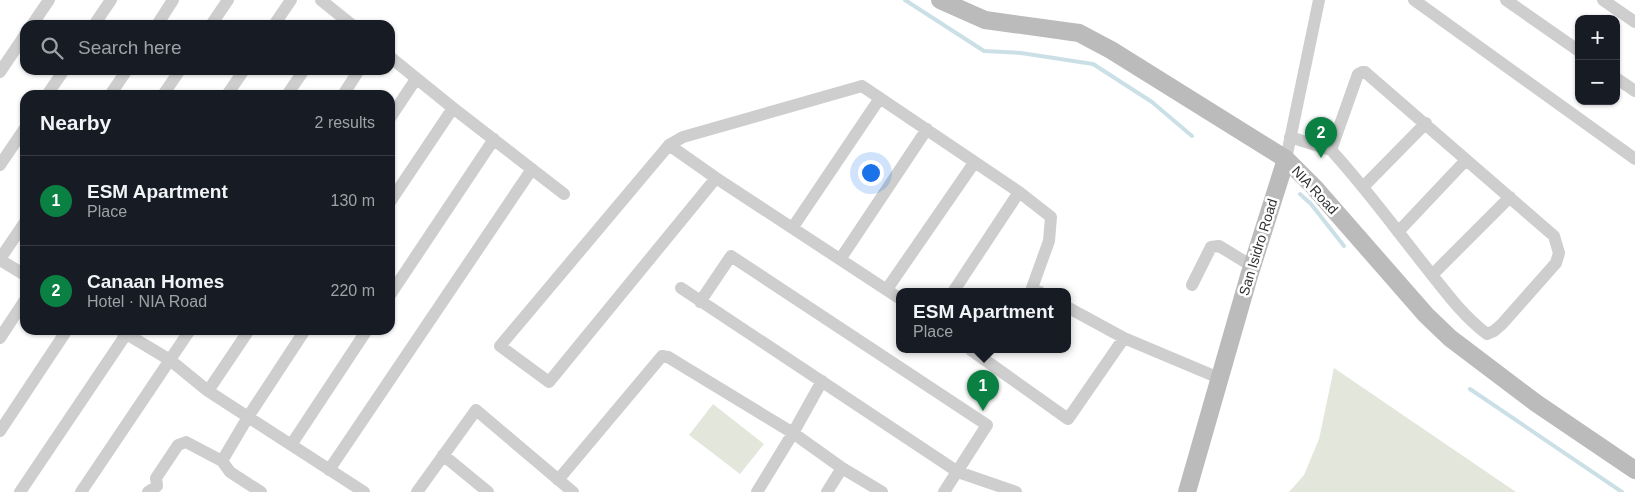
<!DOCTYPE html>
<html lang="en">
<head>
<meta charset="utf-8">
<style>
	:root { --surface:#171b24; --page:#20242c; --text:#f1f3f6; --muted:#9ea1a6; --line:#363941; --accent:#0b8043 }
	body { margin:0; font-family:Arial,sans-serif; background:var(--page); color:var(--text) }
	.controls { position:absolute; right:15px; top:15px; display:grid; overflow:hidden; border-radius:10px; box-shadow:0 1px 4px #0004 }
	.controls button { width:45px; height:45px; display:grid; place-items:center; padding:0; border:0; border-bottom:1px solid var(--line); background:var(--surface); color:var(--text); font:25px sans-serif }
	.you { position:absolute; left:870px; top:172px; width:18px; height:18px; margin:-12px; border:4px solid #fff; border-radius:50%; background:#1a73e8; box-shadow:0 0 0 8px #1a73e833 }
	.badge { display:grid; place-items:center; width:32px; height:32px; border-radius:50%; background:var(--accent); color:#fff; font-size:16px; font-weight:700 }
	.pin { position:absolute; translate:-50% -41px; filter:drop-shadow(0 1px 2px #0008) }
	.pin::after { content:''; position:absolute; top:26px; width:18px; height:15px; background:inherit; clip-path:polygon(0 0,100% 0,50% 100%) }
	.popup { position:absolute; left:896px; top:288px; width:175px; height:65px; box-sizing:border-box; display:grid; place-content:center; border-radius:10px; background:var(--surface); filter:drop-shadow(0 1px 4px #0005); font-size:16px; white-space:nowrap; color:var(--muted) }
	.popup b { font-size:19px; color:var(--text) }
	.popup::after { content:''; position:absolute; left:50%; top:100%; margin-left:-10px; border:10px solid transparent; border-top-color:var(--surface) }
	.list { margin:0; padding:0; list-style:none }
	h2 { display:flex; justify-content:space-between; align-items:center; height:65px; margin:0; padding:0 20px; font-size:21px }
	h2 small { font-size:16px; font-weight:400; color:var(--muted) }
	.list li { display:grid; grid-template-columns:32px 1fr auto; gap:15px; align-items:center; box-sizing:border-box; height:90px; padding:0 20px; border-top:1px solid var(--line) }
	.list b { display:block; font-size:19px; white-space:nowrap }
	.list p { margin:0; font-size:16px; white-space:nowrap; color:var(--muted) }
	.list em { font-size:16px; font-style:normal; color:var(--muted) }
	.icon { flex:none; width:28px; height:28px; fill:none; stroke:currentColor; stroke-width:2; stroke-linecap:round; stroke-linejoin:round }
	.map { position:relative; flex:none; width:1635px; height:492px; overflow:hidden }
	.search { position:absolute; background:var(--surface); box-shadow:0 1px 4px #0004; left:20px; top:20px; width:375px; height:55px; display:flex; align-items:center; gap:12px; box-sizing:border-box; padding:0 18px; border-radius:15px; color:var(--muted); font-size:19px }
	.panel { position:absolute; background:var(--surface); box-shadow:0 1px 4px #0004; left:20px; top:90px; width:375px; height:245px; border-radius:15px }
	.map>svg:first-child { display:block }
	.green { fill:#e3e7db }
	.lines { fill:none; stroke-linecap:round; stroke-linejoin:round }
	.stream { stroke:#cbe0e6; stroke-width:4 }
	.street { stroke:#cecece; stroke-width:12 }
	.secondary { stroke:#bbb; stroke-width:18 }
	.labels { text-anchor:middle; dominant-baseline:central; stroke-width:5; stroke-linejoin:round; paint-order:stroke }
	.street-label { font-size:14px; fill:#313131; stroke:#fff }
</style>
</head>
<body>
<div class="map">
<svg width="1635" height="492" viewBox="0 0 1635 492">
	<rect width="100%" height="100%" fill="#fff"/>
	<path class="green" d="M 1334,368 L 1516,492 L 1289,492 L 1304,475 L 1319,439 Z
		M 713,404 L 764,444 L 740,474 L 689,435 Z"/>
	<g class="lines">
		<path class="stream" d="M 905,0 L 984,51 L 1021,53 L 1093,64 L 1152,102 L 1192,136
			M 1300,194 L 1311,204 L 1344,246
			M 1470,389 L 1622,492"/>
		<path class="street" d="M 321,0 L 352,25
			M 1414,0 L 1635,159
			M 1506,0 L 1579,51
			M 1603,0 L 1635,22
			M 32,25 L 49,0
			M 94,25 L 111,0
			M 157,25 L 173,0
			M 211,25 L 228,0
			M 274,25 L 291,0
			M 390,57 L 453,108 L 564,194
			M 0,72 L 25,35
			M 1616,78 L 1635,91
			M 47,95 L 64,70
			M 110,95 L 127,70
			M 163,95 L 180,70
			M 227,95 L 244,70
			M 287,95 L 304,70
			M 343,95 L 359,70
			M 390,118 L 416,79
			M 1290,137 L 1331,150 L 1358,74 L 1362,72 L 1365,72 L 1554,236 L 1559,253 L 1556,263 L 1502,324 L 1494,331 L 1487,334 C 1462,315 1444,290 1425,266 C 1394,227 1365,187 1331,150
			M 669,145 L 716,178 L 899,298
			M 1286,159 L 1319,0
			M 0,165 L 25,128
			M 716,178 L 549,382 L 500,346 L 669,145 L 683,137 L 862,86 L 1019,192 L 1051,217 L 1049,241 L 1032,288 L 1040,292
			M 1364,186 L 1426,123
			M 390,202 L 453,108
			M 793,227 L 880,98
			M 1398,232 L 1466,160
			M 841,258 L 927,129
			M 0,259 L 25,222
			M 0,260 L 25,275
			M 1432,275 L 1510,197
			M 1192,285 L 1211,247 L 1219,246 L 1252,266
			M 681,288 L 958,472 L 1016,492
			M 887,289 L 974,163
			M 953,292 L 1019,192
			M 390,295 L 494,139
			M 700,302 L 731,256 L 987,425 L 944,492
			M 1067,307 L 1124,338 L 1219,378
			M 120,330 L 170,360 L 208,391 L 364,492
			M 0,338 L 25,300
			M 971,350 L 1068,419 L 1124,338
			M 208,391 L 249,330
			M 0,431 L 67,330
			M 291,445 L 367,330
			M 443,455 L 488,492
			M 222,461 L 248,417 L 305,330
			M 329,470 L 532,169
			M 558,480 L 662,356 L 668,357 L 793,433 L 842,468 L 882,492
			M 20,492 L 129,330
			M 81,492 L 190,330
			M 148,492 L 157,486 L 156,478 L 178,445 L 186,442 L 222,461 L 230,472 L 261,492
			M 417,492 L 476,410 L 573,492
			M 757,492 L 793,433 L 822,381
			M 827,492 L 842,468"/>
		<path class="secondary" d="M 940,0 L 985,20 L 1079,33 L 1111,50 L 1286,159 L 1314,187 L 1426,315 L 1450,338 L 1536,403 L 1635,470
			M 1187,492 L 1249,276 L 1286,159"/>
	</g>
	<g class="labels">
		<g class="street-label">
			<text transform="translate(1315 190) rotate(47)">NIA Road</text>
			<text transform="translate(1258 247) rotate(-73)">San Isidro Road</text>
		</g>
	</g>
</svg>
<div class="controls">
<button>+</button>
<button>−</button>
</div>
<div class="you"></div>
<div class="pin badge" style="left:983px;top:411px">1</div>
<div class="popup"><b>ESM Apartment</b>Place</div>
<div class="pin badge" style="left:1321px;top:158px">2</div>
<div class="search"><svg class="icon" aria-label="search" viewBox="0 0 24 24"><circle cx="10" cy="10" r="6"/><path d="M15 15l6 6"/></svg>Search here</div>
<section class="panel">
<h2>Nearby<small>2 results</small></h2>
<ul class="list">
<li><span class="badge">1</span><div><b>ESM Apartment</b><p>Place</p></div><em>130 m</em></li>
<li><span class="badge">2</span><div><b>Canaan Homes</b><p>Hotel · NIA Road</p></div><em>220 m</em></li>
</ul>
</section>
</div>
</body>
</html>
